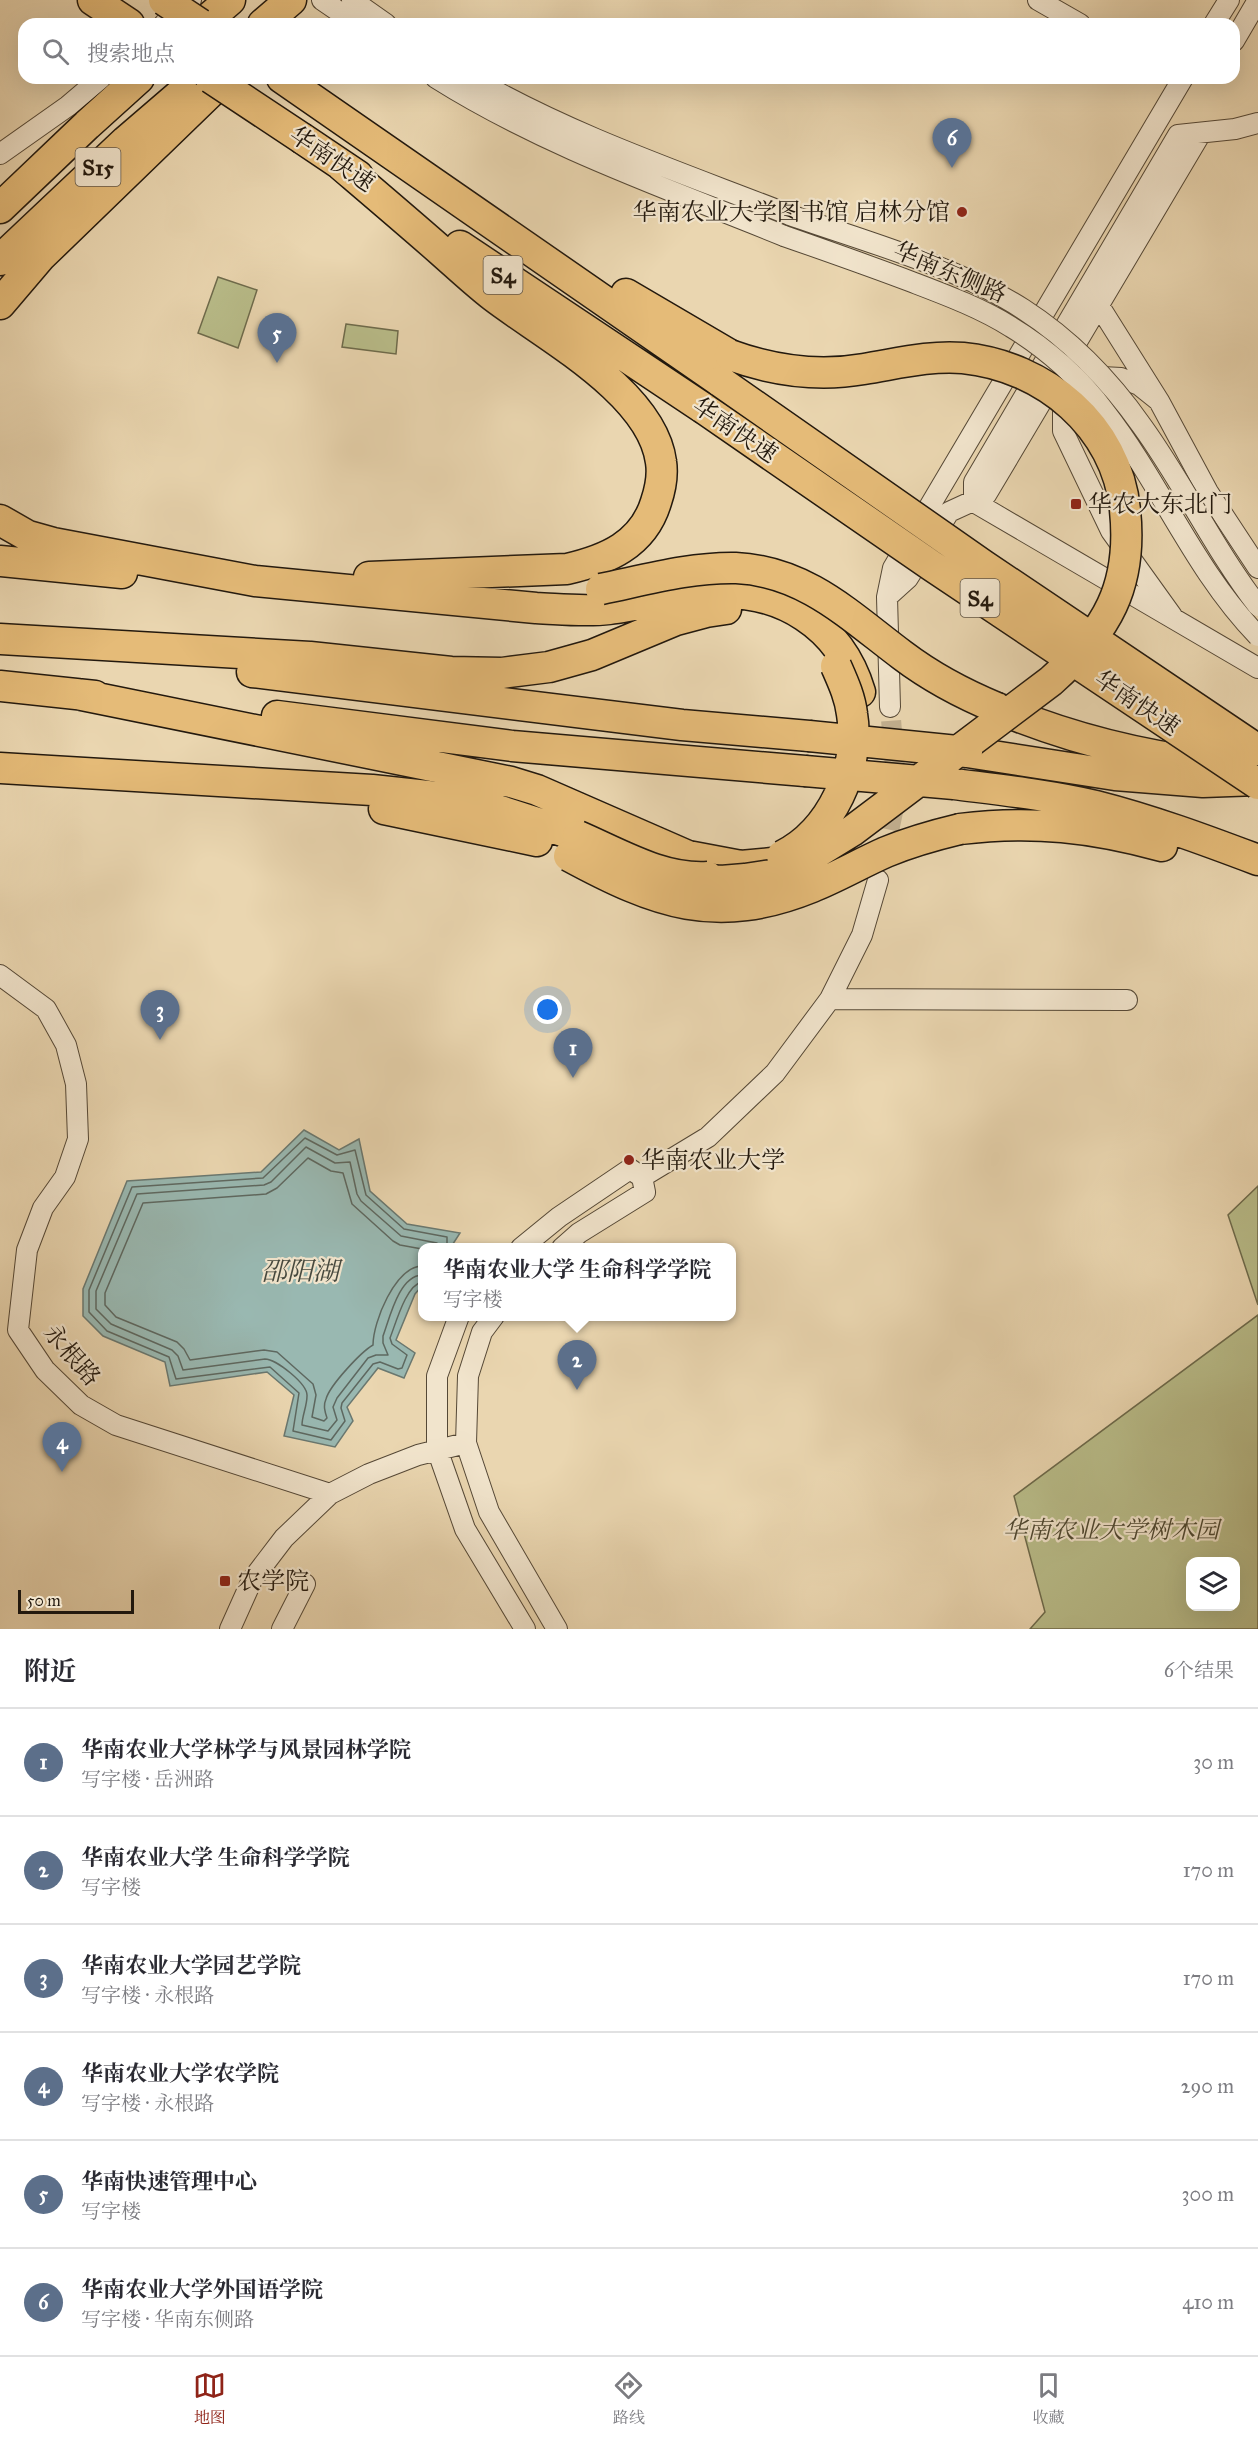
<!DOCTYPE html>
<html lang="zh">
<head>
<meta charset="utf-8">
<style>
	:root { --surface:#fff; --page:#f7f7f7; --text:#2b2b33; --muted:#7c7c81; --line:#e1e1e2; --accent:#8f2418 }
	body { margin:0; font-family:"IM FELL Great Primer","Noto Serif SC",serif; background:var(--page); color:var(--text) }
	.controls { position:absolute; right:18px; bottom:18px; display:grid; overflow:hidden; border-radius:12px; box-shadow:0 6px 24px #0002 }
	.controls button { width:54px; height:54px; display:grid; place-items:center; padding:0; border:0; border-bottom:2px solid var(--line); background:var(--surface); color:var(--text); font:30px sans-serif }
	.scale { position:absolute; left:18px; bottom:15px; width:116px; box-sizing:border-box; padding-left:6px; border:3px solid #23190e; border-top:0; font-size:16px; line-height:21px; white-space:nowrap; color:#23190e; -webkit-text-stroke:4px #f1e4cc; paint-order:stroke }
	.you { position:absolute; left:548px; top:1010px; width:21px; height:21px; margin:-15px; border:4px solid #fff; border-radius:50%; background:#1a73e8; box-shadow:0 0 0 9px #1a73e833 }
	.badge { display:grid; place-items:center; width:39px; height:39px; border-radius:50%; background:var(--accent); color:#fff; font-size:20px; font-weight:700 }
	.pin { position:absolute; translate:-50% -50px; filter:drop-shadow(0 2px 3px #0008) }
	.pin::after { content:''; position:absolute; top:32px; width:21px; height:18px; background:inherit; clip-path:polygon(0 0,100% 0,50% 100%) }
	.popup { position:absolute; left:418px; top:1243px; width:318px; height:78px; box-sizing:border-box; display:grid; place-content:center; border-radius:12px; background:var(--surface); filter:drop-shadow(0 2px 4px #0005); font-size:20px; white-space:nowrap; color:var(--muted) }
	.popup b { font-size:22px; color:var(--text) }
	.popup::after { content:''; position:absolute; left:50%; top:100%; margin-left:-12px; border:12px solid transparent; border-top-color:var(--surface) }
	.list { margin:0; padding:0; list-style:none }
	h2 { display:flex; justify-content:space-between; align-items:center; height:78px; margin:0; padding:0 24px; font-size:26px }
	h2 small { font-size:20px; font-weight:400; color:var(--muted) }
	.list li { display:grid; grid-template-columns:39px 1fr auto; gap:18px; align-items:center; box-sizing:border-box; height:108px; padding:0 24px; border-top:2px solid var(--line) }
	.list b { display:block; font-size:22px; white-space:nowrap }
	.list p { margin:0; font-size:20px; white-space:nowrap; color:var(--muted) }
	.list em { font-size:20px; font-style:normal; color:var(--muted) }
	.icon { flex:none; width:33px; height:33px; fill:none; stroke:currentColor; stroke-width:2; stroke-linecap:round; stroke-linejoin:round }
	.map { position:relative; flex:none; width:1258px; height:1629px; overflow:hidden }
	.search { position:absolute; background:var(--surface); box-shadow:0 6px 24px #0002; left:18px; right:18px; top:18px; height:66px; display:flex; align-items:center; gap:15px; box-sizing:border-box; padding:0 21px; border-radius:18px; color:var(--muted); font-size:22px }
	.sheet { height:726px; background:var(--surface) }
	nav { display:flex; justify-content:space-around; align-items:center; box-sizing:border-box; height:84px; border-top:2px solid var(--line); background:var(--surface); font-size:16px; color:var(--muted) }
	nav a { display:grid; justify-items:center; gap:3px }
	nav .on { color:var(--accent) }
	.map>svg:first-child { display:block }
	.green { fill:#b9bd8a; stroke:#6e6b4c; stroke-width:1.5; fill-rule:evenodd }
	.water { fill:#99b8b1; stroke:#6a7870; stroke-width:1.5 }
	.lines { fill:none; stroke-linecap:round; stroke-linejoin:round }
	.shore { stroke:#5e6860; stroke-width:1.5 }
	.minor-tunnel { stroke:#c2b090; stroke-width:20; stroke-dasharray:20 10; stroke-linecap:butt }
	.minor-casing { stroke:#554836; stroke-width:22 }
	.highway-casing { stroke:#23190e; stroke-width:33 }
	.minor { stroke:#f1e4cc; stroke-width:20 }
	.highway { stroke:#e5bb78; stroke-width:30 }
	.minor-bridge-casing { stroke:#554836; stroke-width:22; stroke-linecap:butt }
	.highway-bridge-casing { stroke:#23190e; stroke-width:33; stroke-linecap:butt }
	.minor-bridge { stroke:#f1e4cc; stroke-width:20 }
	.highway-bridge { stroke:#e5bb78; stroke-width:30 }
	.poi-dot { fill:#8f2418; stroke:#f1e4cc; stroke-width:2 }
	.labels { text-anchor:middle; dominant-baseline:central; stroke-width:4.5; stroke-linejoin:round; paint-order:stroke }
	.shield { fill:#f1e4cc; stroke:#615647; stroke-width:1.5 }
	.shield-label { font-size:22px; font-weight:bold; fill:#23190e }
	.street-label { font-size:24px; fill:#23190e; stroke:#f1e4cc }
	.poi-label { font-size:24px; fill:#23190e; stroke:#f1e4cc; text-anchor:start }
	.park-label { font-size:24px; font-style:italic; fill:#504a33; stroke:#f1e4cc }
	.water-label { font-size:26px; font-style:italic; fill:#46493f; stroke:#f1e4cc }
</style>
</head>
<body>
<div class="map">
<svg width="1258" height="1629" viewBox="0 0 1258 1629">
	<rect width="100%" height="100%" fill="#ead6b0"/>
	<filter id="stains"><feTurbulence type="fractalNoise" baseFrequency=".00333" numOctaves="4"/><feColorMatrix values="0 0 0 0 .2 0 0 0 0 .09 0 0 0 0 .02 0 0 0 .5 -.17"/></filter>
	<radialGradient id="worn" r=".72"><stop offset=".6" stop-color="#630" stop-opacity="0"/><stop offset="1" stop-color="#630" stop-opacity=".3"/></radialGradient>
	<path class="green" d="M 218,277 L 257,290 L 238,348 L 198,333 Z
		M 346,324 L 398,331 L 396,354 L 342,347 Z
		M 1258,1186 L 1258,1305 L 1228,1215 Z
		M 1258,1315 L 1258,1629 L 1030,1629 L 1045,1612 L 1014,1496 ZM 1190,1562 L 1236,1562 L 1236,1606 L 1190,1606 Z"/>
	<path class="water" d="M 304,1130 L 339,1150 L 359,1139 L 370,1191 L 407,1224 L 460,1233 L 451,1247 L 422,1248 L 422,1286 L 415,1294 L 396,1340 L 415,1353 L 404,1378 L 378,1368 L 347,1407 L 353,1421 L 335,1447 L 284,1436 L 294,1395 L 267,1372 L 170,1386 L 165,1362 L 103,1336 L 83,1316 L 83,1289 L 127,1181 L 261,1172 Z"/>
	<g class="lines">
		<path class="shore" d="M 422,1249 L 400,1245 L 393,1241 L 352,1204 L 343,1173 L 331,1171 L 308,1158 L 277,1188 L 266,1194 L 143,1203 L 105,1293 L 105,1305 L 116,1317 L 177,1342 L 184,1349 L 190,1360 L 264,1350 L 277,1352 L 313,1384 L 316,1395 L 312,1417 L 324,1421 L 327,1418 C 325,1412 323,1406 326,1399 C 330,1385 361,1352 373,1345 C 373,1322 395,1267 422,1266
			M 422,1275 C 399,1276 390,1317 383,1336 L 383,1343 L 388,1355 L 376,1355 L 368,1358 L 337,1398 L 333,1407 L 337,1420 L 328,1431 L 302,1425 C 302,1416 307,1406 307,1396 C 308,1384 276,1359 265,1359 L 183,1370 L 178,1356 L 172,1350 L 111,1324 L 96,1309 L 96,1291 L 137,1194 L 264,1185 L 271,1182 L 306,1147 L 335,1163 L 350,1162 L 357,1194 L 361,1201 L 401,1236 L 437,1243 L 439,1248
			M 422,1282 C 406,1285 396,1323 390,1338 L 392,1344 L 407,1355 L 402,1368 L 398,1369 L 380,1362 L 373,1364 L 342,1403 L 341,1408 L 345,1421 L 331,1440 L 293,1431 L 299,1393 L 270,1367 L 176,1379 L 169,1357 L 107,1331 L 89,1312 L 89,1290 L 132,1187 L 263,1178 L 305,1138 L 337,1155 L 355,1150 L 366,1195 L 404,1229 L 447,1237 L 447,1248"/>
		<path class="minor-tunnel" d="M 883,859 L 897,793 L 890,707"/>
		<g class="minor-casing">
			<path id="minor" d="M 322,0 L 357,24
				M 352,0 L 386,24
				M 1038,0 L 1080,24
				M 164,24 L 191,0
				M 1214,24 L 1229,0
				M 1234,41 L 1258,0
				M 436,78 C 544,146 666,188 784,236
				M 472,78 C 572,136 683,173 790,215
				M 0,154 L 68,106 L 101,78
				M 1093,296 L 1159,401 L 1208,492 L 1258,568
				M 1159,401 L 1139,385 L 1121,378 L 1102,377 L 1091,379 L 1073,394 L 1063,412 L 1063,431 L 1111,531 L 1172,616
				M 974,502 L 974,482 L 1178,135 L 1235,129 L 1258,123
				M 974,502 L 1258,668
				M 887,597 L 908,578 L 949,512 L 986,495 L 1201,133
				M 890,707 L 887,597 L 893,568 L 1183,78
				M 0,975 L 46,1009 L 66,1045 L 76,1084 L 78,1139 L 65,1177 L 43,1208 L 27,1250 L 18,1330 L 45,1370 L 81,1405 L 116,1425 L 330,1494
				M 830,999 L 1127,1000
				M 642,1177 L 708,1137 L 775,1073 L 830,999 L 862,935 L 878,880
				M 521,1248 L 559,1217 L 630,1169 L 642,1177
				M 562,1248 L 579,1233 L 645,1192 L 642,1177
				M 459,1316 L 437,1376 L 437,1449 L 465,1529 L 525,1629
				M 494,1316 L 482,1332 L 468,1376 L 466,1443 L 489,1512 L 557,1629
				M 230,1629 L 252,1580 L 284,1538 L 330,1494 L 369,1474 L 418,1455 L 466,1443
				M 282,1629 L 305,1584"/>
		</g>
		<g class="highway-casing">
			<path id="highway" d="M 93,0 L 129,24
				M 202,24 L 230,0
				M 263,24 L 291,0
				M 282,78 L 721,382
				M 303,139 L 358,176
				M 341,165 C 375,194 408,222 441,251 C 458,266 475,282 493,296 C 545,336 652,392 661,462 C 663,475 660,490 656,502 C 643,545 606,560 567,569 L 369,577
				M 0,208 L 87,125 L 139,78
				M 460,246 L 703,408
				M 0,260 L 126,141 L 183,92
				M 626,294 L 730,355
				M 0,304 L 40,257 L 225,78
				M 0,520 L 28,536 L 53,543 L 255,581 L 536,608 C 560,609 585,612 609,609 C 644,605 678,594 713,593 C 781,589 840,625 860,692
				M 0,561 L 122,573
				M 0,639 L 310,657 L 451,672 L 502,673 L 549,667 L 592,655 L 676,620 L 706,612 L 726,609
				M 252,672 L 682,725 L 809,736
				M 0,686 L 95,696
				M 77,694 L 511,782 L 537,790 L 688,856 L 741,866 L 772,863
				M 997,708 C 1066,737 1136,755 1210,764
				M 277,716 L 512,746 L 805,771
				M 967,752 L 1115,775 L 1203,782 L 1258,780
				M 0,768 L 372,790 L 446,798 L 491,808 L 578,836
				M 954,784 C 1001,790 1049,795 1096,806 C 1151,820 1205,840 1258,860
				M 384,809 L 537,841
				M 960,829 C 1032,820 1093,827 1162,846"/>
		</g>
		<use href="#minor" class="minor"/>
		<use href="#highway" class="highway"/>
		<g class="minor-bridge-casing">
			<path id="minor-bridge" d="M 790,215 C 864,241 958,267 1023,309 C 1071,340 1109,379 1142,426 C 1184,484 1214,549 1258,606
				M 784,236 C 827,251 870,266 912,282 C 946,295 981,308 1011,327 C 1046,348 1081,379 1105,412 C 1161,484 1194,570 1258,636"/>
		</g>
		<g class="highway-bridge-casing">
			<path id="highway-bridge" d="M 164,0 L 200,24
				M 211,78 L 303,139
				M 721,382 L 983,565 L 1258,750
				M 703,408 L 932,566 L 1258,784
				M 601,589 C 645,580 691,567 736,568 C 805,571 850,616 902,655 C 931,677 963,694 997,708
				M 809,736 L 967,752
				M 805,771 L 954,784
				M 578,836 C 620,854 662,880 708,877
				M 569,856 C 656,903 716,926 812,887 C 837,877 861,863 886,852 C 910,842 935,835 960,829
				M 782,856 C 831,832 861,767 852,714 C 850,697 843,682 836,666
				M 688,878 L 721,881 L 745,879 L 772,875 L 795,866 L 852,831 L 1051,681 C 1107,631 1133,586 1125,510 C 1117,426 1044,366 963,358 C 930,355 896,364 864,369 C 818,377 774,371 730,355"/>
		</g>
		<use href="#minor-bridge" class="minor-bridge"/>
		<use href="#highway-bridge" class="highway-bridge"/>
	</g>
	<g class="poi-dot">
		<circle cx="962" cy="212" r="6"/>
		<rect x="1070" y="498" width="12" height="12" rx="3"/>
		<circle cx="629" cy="1160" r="6"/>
		<rect x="219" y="1575" width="12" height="12" rx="3"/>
	</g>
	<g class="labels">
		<g class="shield">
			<rect x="75.5" y="148" width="45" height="38" rx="4.5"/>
			<rect x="483.5" y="256" width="39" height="38" rx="4.5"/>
			<rect x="960.5" y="579" width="39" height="38" rx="4.5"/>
		</g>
		<g class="shield-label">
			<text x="98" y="167">S15</text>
			<text x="503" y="275">S4</text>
			<text x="980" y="598">S4</text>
		</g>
		<g class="street-label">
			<text transform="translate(332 159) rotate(34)">华南快速</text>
			<text transform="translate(950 272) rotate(23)">华南东侧路</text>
			<text transform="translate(735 430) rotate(34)">华南快速</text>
			<text transform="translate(1137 703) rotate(34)">华南快速</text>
			<text transform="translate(72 1355) rotate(49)">永根路</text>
		</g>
		<g class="poi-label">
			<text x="950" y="212" text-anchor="end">华南农业大学图书馆 启林分馆</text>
			<text x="1088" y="504">华农大东北门</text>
			<text x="641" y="1160">华南农业大学</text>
			<text x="237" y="1581">农学院</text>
		</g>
		<g class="park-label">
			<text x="1111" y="1530">华南农业大学树木园</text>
		</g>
		<g class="water-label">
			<text x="300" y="1271">邵阳湖</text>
		</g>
	</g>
	<rect width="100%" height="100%" filter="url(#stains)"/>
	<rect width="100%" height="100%" fill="url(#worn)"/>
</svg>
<div class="controls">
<button><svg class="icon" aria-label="layers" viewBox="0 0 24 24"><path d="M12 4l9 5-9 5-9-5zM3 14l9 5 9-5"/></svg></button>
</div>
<div class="scale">50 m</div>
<div class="you"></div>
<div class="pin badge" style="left:573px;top:1078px;background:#5c6f8a">1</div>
<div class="pin badge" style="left:577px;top:1390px;background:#5c6f8a">2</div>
<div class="popup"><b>华南农业大学 生命科学学院</b>写字楼</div>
<div class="pin badge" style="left:160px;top:1040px;background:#5c6f8a">3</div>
<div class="pin badge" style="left:62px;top:1472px;background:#5c6f8a">4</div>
<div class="pin badge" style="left:277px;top:363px;background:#5c6f8a">5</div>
<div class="pin badge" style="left:952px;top:168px;background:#5c6f8a">6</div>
<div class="search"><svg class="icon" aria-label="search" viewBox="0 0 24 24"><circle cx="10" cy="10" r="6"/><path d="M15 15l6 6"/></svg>搜索地点</div>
</div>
<section class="sheet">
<h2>附近<small>6个结果</small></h2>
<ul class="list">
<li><span class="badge" style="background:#5c6f8a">1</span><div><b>华南农业大学林学与风景园林学院</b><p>写字楼 · 岳洲路</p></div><em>30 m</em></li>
<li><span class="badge" style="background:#5c6f8a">2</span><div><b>华南农业大学 生命科学学院</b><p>写字楼</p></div><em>170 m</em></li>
<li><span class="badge" style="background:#5c6f8a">3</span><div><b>华南农业大学园艺学院</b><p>写字楼 · 永根路</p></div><em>170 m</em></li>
<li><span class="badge" style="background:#5c6f8a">4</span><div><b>华南农业大学农学院</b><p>写字楼 · 永根路</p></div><em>290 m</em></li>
<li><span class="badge" style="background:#5c6f8a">5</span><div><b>华南快速管理中心</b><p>写字楼</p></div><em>300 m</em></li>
<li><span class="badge" style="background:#5c6f8a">6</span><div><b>华南农业大学外国语学院</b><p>写字楼 · 华南东侧路</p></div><em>410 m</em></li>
</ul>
</section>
<nav>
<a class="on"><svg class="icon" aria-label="map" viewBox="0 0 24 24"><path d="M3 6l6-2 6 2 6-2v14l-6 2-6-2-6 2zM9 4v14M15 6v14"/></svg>地图</a>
<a><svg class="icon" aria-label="directions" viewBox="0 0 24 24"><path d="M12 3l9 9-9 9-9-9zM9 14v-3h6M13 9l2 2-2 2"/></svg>路线</a>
<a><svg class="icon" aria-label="saved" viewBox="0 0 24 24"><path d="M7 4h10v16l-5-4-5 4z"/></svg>收藏</a>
</nav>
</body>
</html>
